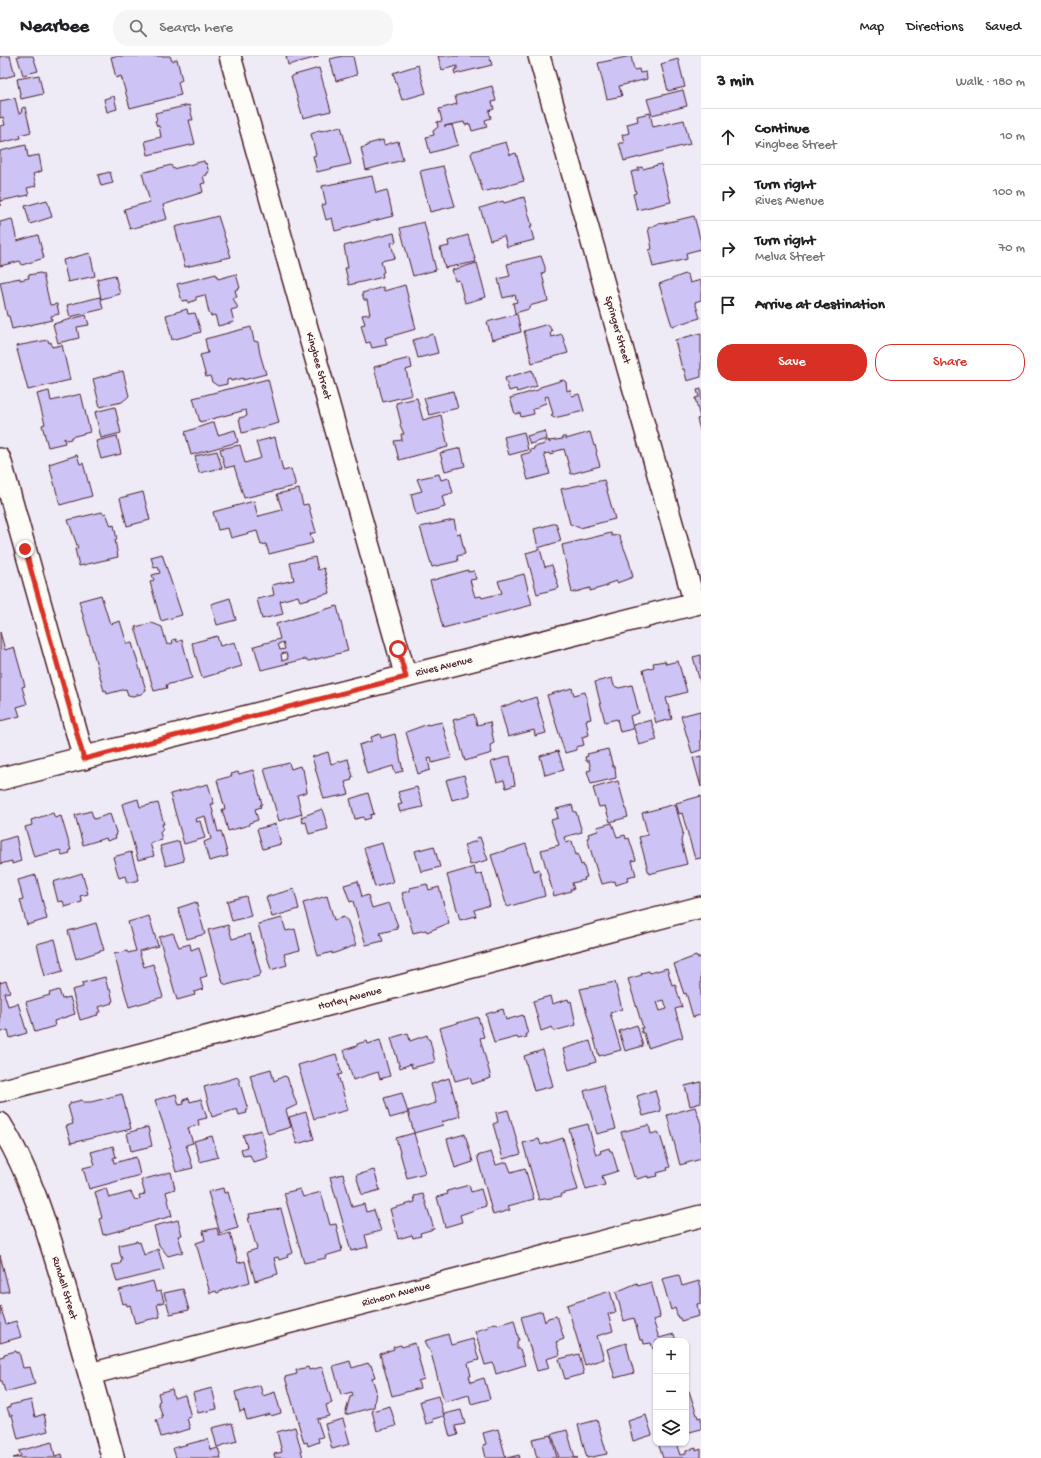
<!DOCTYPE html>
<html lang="en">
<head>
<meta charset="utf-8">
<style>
	:root { --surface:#fff; --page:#f6f6f6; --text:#202124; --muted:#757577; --line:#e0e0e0; --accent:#d93025 }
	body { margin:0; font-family:"Gochi Hand",sans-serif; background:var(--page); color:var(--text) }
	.controls { position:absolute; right:12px; bottom:12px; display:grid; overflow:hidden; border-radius:8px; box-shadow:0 1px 3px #0004 }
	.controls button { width:36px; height:36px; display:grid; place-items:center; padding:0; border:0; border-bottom:1px solid var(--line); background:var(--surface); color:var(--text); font:20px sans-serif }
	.stop { position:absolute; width:12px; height:12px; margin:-9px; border:3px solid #d93025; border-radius:50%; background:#fff }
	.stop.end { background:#d93025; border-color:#fff; box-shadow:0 1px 4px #0008 }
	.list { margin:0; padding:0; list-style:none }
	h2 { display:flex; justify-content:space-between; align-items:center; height:52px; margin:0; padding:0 16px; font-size:17px }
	h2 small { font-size:13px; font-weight:400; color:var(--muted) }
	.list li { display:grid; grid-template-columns:26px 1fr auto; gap:12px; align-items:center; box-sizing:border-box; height:56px; padding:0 16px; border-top:1px solid var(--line) }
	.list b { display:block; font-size:15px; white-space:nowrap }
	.list p { margin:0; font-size:13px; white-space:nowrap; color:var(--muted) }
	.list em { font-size:13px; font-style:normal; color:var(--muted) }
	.actions { display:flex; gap:8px; padding:12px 16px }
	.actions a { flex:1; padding:9px 0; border:1px solid var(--accent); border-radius:16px; text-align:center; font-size:14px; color:var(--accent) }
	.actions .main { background:var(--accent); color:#fff }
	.icon { flex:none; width:22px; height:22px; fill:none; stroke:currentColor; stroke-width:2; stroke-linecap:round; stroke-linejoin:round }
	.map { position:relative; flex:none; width:701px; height:1402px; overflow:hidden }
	header { display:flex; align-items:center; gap:24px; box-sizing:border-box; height:56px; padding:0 20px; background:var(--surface); border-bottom:1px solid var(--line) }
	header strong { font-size:19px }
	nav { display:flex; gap:22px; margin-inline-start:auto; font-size:14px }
	.search { width:280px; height:36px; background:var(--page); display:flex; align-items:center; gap:10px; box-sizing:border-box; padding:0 14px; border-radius:16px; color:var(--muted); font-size:15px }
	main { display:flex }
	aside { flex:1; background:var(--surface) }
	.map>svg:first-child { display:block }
	.building { fill:#cdc3f5; stroke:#4a1f2b; fill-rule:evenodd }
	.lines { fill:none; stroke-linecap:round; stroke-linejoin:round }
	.minor-casing { stroke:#4a1f2b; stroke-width:24 }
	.tertiary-casing { stroke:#4a1f2b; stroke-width:25 }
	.minor { stroke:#fdfcf7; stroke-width:21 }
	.tertiary { stroke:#fdfcf7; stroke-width:22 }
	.route { stroke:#d93025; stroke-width:5 }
	.labels { text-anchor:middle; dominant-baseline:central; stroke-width:3; stroke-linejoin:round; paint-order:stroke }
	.street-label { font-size:11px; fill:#4a1f2b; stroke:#fdfcf7 }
</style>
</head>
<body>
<header>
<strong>Nearbee</strong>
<div class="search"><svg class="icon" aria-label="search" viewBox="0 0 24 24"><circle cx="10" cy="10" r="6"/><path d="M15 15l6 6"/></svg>Search here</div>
<nav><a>Map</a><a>Directions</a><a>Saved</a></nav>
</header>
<main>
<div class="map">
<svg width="701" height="1402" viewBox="0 0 701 1402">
	<rect width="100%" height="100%" fill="#efebf6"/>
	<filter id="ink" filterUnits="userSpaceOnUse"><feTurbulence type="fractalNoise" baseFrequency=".025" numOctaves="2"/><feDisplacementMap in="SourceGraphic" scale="8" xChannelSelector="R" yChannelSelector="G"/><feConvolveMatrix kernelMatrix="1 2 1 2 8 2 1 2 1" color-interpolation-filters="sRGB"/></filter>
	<g filter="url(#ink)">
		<path class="building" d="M 0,0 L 10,0 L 15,19 L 0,23 Z
			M 17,0 L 33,0 L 38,15 L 23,19 Z
			M 116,0 L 170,0 L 172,5 L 177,3 L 182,24 L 178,26 L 181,39 L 130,52 L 121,20 L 116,22 L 111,1 Z
			M 286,0 L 318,0 L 318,1 L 288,9 Z
			M 343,0 L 353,0 L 357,19 L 336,25 L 330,3 Z
			M 438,0 L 489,0 L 492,9 L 455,18 L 454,14 L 457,13 L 457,10 L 442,14 Z
			M 631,0 L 634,14 L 639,13 L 640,17 L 646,16 L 647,23 L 619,30 L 622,40 L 607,43 L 598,7 Z
			M 678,3 L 685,31 L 668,35 L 661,8 Z
			M 418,9 L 426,37 L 402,44 L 393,17 Z
			M 319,12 L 331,55 L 303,62 L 291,20 Z
			M 39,19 L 43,38 L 21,43 L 17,23 Z
			M 492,30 L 496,45 L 492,46 L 494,53 L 489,55 L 491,62 L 485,64 L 487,71 L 472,75 L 470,68 L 465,69 L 464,66 L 444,70 L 452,69 L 458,89 L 430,97 L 426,81 L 434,79 L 433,75 L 438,71 L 437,66 L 442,65 L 439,53 L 457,48 L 455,40 Z
			M 683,34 L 687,50 L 652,59 L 647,43 Z
			M 114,40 L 117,53 L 107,56 L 104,43 Z
			M 15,42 L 19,58 L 21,57 L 22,52 L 25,51 L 31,76 L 20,79 L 21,82 L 0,87 L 0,70 L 5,69 L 3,61 L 0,62 L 0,45 Z
			M 189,49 L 193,64 L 189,64 L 195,88 L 148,99 L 145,85 L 161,81 L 159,70 L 157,70 L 155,65 L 157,64 L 155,57 Z
			M 650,57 L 653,71 L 684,64 L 690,88 L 624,105 L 619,87 L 624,87 L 622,79 L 629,77 L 627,68 L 638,65 L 637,60 Z
			M 341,70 L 351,108 L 317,116 L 313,100 L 316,99 L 311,78 L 316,76 L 316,75 L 320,74 L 321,75 Z
			M 383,84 L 384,89 L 398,85 L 403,104 L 366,114 L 361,92 L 368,90 L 368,88 Z
			M 506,86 L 510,99 L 516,97 L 524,125 L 483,136 L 471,98 L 473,95 Z
			M 26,89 L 28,101 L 39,99 L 42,115 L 33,118 L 36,130 L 27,132 L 29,139 L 0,145 L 0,150 L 0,95 Z
			M 204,105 L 205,108 L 206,107 L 209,116 L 207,117 L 207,119 L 203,120 L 205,127 L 201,128 L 203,136 L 163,149 L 167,163 L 130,173 L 124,153 L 150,146 L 142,117 L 171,109 L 173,113 Z
			M 661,108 L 671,146 L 637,154 L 633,138 L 636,137 L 631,116 L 639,114 L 638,112 L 642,111 L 643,113 Z
			M 443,110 L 455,150 L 430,156 L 420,115 Z
			M 110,116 L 113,127 L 101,130 L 98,119 Z
			M 372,120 L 376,137 L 387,134 L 393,160 L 335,175 L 332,162 L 326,164 L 322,149 L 326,148 L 322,130 Z
			M 524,141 L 532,170 L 530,170 L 534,184 L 507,191 L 504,180 L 490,184 L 480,152 L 503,145 L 504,147 Z
			M 47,144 L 52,161 L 30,168 L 25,150 Z
			M 218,160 L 231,201 L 185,211 L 175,171 Z
			M 694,160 L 701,186 L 701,193 L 686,197 L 687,203 L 653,211 L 649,194 L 652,193 L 648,172 L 660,167 L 661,168 Z
			M 12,163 L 17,185 L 38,179 L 44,202 L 22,209 L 20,205 L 0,210 L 0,166 Z
			M 424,166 L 436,214 L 413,220 L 400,172 Z
			M 394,177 L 396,186 L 391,187 L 395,202 L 381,205 L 384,216 L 382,217 L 383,221 L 349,229 L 345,212 L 348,212 L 344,190 Z
			M 468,179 L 476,206 L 445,212 L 440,192 L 449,190 L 448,185 Z
			M 90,197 L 95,220 L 68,226 L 63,204 Z
			M 541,200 L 545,211 L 545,216 L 542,217 L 548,245 L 529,250 L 529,253 L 515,257 L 513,247 L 517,246 L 515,239 L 503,242 L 498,223 L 510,220 L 507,208 Z
			M 477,207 L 486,241 L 465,247 L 459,224 L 455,225 L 452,214 Z
			M 40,217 L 43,218 L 50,249 L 57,248 L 59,258 L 51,260 L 52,264 L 12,273 L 9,260 L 7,260 L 0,226 L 20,222 L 20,224 L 29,222 L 28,219 Z
			M 216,218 L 218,223 L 236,218 L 240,232 L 235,234 L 237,241 L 233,242 L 238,252 L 231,254 L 234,266 L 218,270 L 215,259 L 211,260 L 209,257 L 205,239 L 196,241 L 196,244 L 188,247 L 188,244 L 182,245 L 177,228 Z
			M 685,218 L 688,219 L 690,227 L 701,224 L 701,244 L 695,246 L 700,262 L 672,270 L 659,228 Z
			M 115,219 L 120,238 L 101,243 L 97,223 Z
			M 405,229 L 416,273 L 385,282 L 387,289 L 372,292 L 370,286 L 366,287 L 361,269 L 365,268 L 362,259 L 370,258 L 367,244 L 364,244 L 362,237 L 383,231 L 384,235 Z
			M 100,241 L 103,253 L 70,261 L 67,249 Z
			M 187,253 L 188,258 L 195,257 L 201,276 L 172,284 L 166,259 Z
			M 517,258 L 521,276 L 492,284 L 487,266 Z
			M 86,259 L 89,269 L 77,271 L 79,282 L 58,287 L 53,268 Z
			M 548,268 L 552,275 L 550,277 L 551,281 L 562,278 L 568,297 L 532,307 L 524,275 Z
			M 251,271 L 254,285 L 258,286 L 260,298 L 266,318 L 243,324 L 243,322 L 231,325 L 230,323 L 227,324 L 227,328 L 218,330 L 212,326 L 210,320 L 206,321 L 200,299 L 208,297 L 205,283 Z
			M 701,277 L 701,321 L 687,325 L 684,313 L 682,313 L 675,284 Z
			M 433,278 L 438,297 L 418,302 L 413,284 Z
			M 48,284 L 49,287 L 51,286 L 52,291 L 62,289 L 70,324 L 28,334 L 16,290 Z
			M 410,302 L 412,312 L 406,314 L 412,339 L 383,346 L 374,311 Z
			M 532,314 L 537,330 L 517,336 L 516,333 L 509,335 L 505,322 Z
			M 123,315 L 129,340 L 122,346 L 100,351 L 93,323 Z
			M 268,323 L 279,367 L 242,377 L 239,362 L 247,360 L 246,354 L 200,366 L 193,342 Z
			M 563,324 L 566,326 L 567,335 L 570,334 L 572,340 L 579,338 L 584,355 L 554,362 L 554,361 L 552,361 L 551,359 L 553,358 L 548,340 L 545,341 L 546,347 L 538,350 L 538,352 L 533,353 L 534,358 L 521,361 L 520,357 L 515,358 L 510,342 L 538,334 L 540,331 Z
			M 701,333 L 701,378 L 697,363 L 700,362 L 695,342 L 699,341 L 697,334 Z
			M 49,335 L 51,345 L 81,338 L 90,376 L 71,381 L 71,383 L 67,384 L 64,382 L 65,387 L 48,391 L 42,369 L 45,368 L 37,338 Z
			M 453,335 L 458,352 L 429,359 L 424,342 Z
			M 417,342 L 423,364 L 441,359 L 448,391 L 399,404 L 394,385 L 402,384 L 401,378 L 404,378 L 400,369 L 401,367 L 396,347 Z
			M 115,351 L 121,377 L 101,382 L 95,356 Z
			M 214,366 L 218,379 L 235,374 L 238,386 L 191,399 L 185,376 Z
			M 545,375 L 547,383 L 530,388 L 527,380 Z
			M 524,376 L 528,394 L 509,399 L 504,381 Z
			M 590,376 L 594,390 L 595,389 L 597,396 L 596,397 L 600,410 L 571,418 L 564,393 L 553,396 L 553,398 L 550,399 L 549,397 L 544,398 L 550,418 L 528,424 L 521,399 L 531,396 L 530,394 L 534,393 L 534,391 L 545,388 L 544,386 L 548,384 L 550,387 L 549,385 L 563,383 L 562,381 L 566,381 L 566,383 Z
			M 117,380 L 121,398 L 101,403 L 96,385 Z
			M 275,381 L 283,415 L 291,413 L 295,426 L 295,430 L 244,442 L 234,410 L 225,412 L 220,393 L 240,389 L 245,407 L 261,402 L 256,386 Z
			M 461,392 L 465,410 L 445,415 L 440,397 Z
			M 217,395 L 222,412 L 199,417 L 195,400 Z
			M 77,399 L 80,408 L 83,407 L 92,440 L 60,449 L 49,408 Z
			M 439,418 L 441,424 L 449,422 L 453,437 L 442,440 L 445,451 L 416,459 L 411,438 L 422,435 L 417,423 Z
			M 604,424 L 615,463 L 580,472 L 570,468 L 561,433 Z
			M 299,433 L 303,449 L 308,448 L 316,476 L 310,478 L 313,487 L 269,498 L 266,488 L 261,489 L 257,475 L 231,482 L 228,472 L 218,474 L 213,456 L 254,445 L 258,462 L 259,460 L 282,454 L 277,438 Z
			M 143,436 L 150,464 L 127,470 L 120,442 Z
			M 102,456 L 103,458 L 106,457 L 111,470 L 114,469 L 117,484 L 115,484 L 118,501 L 79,510 L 75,493 L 78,492 L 68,464 Z
			M 454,464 L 457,478 L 460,477 L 465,498 L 457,500 L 458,505 L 432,511 L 420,471 Z
			M 556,467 L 561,485 L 538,492 L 534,473 Z
			M 611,477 L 612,480 L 619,479 L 629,505 L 633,521 L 617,527 L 617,525 L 607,528 L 607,530 L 590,535 L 590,532 L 572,537 L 562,489 Z
			M 540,493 L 545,511 L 552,509 L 559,532 L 537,538 L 526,497 Z
			M 162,498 L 182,559 L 161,565 L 150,526 L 154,524 L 152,519 L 160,517 L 158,511 L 154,512 L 151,501 Z
			M 315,501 L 318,514 L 324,512 L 330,537 L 300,545 L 298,540 L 280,545 L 283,558 L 262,563 L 257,543 L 274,539 L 272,529 L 294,524 L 290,507 Z
			M 468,514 L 468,516 L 474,515 L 476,523 L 470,524 L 475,541 L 481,540 L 482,542 L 502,537 L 498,525 L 524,518 L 532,549 L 443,572 L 430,525 Z
			M 101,539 L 109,565 L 111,568 L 120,565 L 127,588 L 132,587 L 146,634 L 141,638 L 133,640 L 128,639 L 126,633 L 107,638 L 106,634 L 104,635 L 79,545 Z
			M 230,542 L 236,564 L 217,569 L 211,548 Z
			M 337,550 L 348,595 L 309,605 L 305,603 L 261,614 L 254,590 L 280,583 L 276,568 ZM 283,586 L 285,593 L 280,594 L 278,588 ZM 286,597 L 288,603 L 282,605 L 281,598 Z
			M 152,567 L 162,571 L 167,589 L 173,587 L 172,584 L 176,583 L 177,586 L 182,584 L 192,622 L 166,629 L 167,632 L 154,635 L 135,571 Z
			M 0,576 L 5,594 L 14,591 L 25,630 L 22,631 L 27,648 L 17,651 L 20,660 L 0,665 Z
			M 217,580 L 220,590 L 235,586 L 242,610 L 202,622 L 192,587 Z
			M 701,599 L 701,629 L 693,601 Z
			M 665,605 L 666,608 L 678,605 L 687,636 L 666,642 L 672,663 L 656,667 L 643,614 L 654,611 L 653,607 Z
			M 612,622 L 614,630 L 619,632 L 632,629 L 639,657 L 630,660 L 633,673 L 620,676 L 617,663 L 605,666 L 595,626 Z
			M 572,632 L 574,639 L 585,636 L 591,663 L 586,664 L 589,679 L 582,681 L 584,689 L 576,691 L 576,694 L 565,697 L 547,639 Z
			M 536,641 L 546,677 L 535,680 L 534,674 L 508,681 L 500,652 L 520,644 L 521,646 Z
			M 700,655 L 701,694 L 692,697 L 681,660 Z
			M 474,658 L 477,669 L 490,666 L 494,687 L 490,689 L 492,697 L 465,705 L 453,664 Z
			M 651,664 L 657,684 L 639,689 L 633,669 Z
			M 442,666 L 451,699 L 450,700 L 451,702 L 432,707 L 431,701 L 428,702 L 430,714 L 418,718 L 406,676 L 428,668 L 428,669 Z
			M 380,678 L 381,682 L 395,678 L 403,715 L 395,717 L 393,710 L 367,718 L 359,689 L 372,685 L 371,681 Z
			M 608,693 L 613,711 L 615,711 L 616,722 L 591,728 L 587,715 L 591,714 L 589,705 L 586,705 L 585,701 L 588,700 L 587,698 Z
			M 558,695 L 564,714 L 545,719 L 540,700 Z
			M 328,696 L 331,708 L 348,703 L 353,721 L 351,721 L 352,724 L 345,726 L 349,738 L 324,743 L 312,701 Z
			M 510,700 L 515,729 L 506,732 L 504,724 L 497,726 L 491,706 Z
			M 701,700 L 701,731 L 693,702 Z
			M 289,707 L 291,713 L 300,710 L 301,713 L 303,713 L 307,736 L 297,739 L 302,758 L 279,765 L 264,713 Z
			M 253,714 L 262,748 L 260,749 L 261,751 L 255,753 L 258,764 L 249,767 L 249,769 L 228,775 L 222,753 L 225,753 L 217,724 L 232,720 L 231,718 L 238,716 L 239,718 Z
			M 464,719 L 470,739 L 452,744 L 446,724 Z
			M 618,725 L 628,761 L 610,766 L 605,750 L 599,751 L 593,732 Z
			M 208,728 L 214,748 L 211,748 L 218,776 L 221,775 L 228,800 L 209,805 L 204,786 L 211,783 L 205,760 L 195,763 L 196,766 L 200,765 L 205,782 L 184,788 L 170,738 Z
			M 417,731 L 423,751 L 400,756 L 398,749 L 402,748 L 398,736 Z
			M 368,737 L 374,758 L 370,759 L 371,762 L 364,764 L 364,761 L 355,763 L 350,743 Z
			M 701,740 L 701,802 L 695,803 L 682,757 L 679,758 L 676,747 Z
			M 138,743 L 140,751 L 158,747 L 164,768 L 162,768 L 163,772 L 160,776 L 162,784 L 150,787 L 154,800 L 138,804 L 122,748 Z
			M 675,748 L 683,776 L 681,785 L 687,808 L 649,818 L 639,781 L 648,779 L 642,757 Z
			M 572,749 L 574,756 L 576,756 L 582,776 L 564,781 L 566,787 L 572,785 L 576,799 L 578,798 L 581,809 L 583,808 L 587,821 L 584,822 L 585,824 L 572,827 L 574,833 L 570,833 L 571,835 L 554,840 L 541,794 L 559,789 L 551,764 L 558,762 L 556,753 Z
			M 322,753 L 328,773 L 309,778 L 306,766 L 303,767 L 301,761 Z
			M 91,755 L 94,763 L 110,758 L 117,779 L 115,780 L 116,782 L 107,785 L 106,782 L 83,789 L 75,759 Z
			M 53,757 L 55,762 L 61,760 L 71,794 L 69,794 L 70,797 L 62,799 L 60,794 L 34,801 L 25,771 L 32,769 L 31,764 Z
			M 612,767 L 617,781 L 625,779 L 626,783 L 629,782 L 636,804 L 632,805 L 636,819 L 627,821 L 628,825 L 616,829 L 615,825 L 602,828 L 601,824 L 600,825 L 587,782 L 589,781 L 588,778 L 598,775 L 597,771 Z
			M 276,768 L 281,788 L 263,793 L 257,773 Z
			M 16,780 L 21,805 L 12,808 L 12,805 L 0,808 L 0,785 Z
			M 480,781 L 488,804 L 470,809 L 464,789 L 477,785 L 476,782 Z
			M 179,785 L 184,805 L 166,810 L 160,790 Z
			M 382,787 L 393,826 L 375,831 L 364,792 Z
			M 526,788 L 534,815 L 539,813 L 545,840 L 507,851 L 491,799 Z
			M 434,790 L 440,811 L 421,816 L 415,795 Z
			M 131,796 L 139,824 L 127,827 L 125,820 L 119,822 L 113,801 Z
			M 474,811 L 476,819 L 482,817 L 490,849 L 474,854 L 476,860 L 460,864 L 447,819 Z
			M 82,817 L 88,838 L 80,840 L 82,846 L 65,851 L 63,845 L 58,846 L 53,826 Z
			M 36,819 L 47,863 L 27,869 L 20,844 L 23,843 L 18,824 Z
			M 358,825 L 362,841 L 368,839 L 372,852 L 389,847 L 398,870 L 396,870 L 397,873 L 380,877 L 383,885 L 366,889 L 353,845 L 350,846 L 344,829 Z
			M 427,828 L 429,834 L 439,831 L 449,867 L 427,876 L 426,874 L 413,877 L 402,837 L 410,835 L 410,832 Z
			M 294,833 L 299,853 L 272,861 L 266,841 Z
			M 246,840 L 251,860 L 232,865 L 227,845 Z
			M 327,840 L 334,864 L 344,861 L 345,863 L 347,863 L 356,889 L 332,898 L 332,896 L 318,900 L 303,847 Z
			M 196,846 L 205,878 L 187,883 L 178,852 Z
			M 149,860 L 158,890 L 139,895 L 144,911 L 153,908 L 163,941 L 129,951 L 114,898 L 127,895 L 128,897 L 136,895 L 128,866 Z
			M 282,862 L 286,875 L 295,873 L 300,894 L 284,898 L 287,909 L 271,914 L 258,868 Z
			M 96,867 L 104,894 L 76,903 L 68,875 Z
			M 228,869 L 232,883 L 250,878 L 261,917 L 259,920 L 227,929 L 223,927 L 208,874 Z
			M 173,877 L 179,891 L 190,888 L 191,894 L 199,891 L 207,920 L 200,922 L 203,933 L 194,936 L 195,939 L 177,944 L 159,881 Z
			M 55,883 L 63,915 L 45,920 L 37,888 Z
			M 696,900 L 697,902 L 701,901 L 701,959 L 693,961 L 686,937 L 684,938 L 674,908 Z
			M 667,912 L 672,929 L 675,928 L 682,951 L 675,953 L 683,981 L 648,992 L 644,977 L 642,977 L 641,972 L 643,972 L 628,923 L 642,919 L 641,917 L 649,915 L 650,917 ZM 664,944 L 667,953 L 660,955 L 657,946 Z
			M 105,921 L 108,933 L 110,933 L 113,945 L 111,946 L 112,947 L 99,951 L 101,956 L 97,957 L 98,959 L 80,964 L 72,934 L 83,931 L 82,927 Z
			M 0,925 L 0,927 L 6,925 L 10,936 L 4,937 L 8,950 L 18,947 L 27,977 L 10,982 L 8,974 L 0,976 Z
			M 615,926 L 622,953 L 610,957 L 621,994 L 599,1000 L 580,933 Z
			M 59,934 L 62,943 L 70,941 L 75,958 L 54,965 L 55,970 L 35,976 L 26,946 L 50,939 L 49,937 Z
			M 550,940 L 552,948 L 568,943 L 569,946 L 571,945 L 576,969 L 554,975 L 552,971 L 541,975 L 533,945 Z
			M 503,953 L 506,964 L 523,959 L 528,978 L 526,978 L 527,981 L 518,983 L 517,981 L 494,987 L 486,958 Z
			M 478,961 L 484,981 L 480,982 L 491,1022 L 472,1028 L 470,1021 L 455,1025 L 440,972 Z
			M 637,969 L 643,990 L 625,995 L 619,975 Z
			M 408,977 L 410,985 L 427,979 L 428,983 L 430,984 L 435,1006 L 412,1012 L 411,1008 L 400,1012 L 391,982 Z
			M 380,984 L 390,1020 L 380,1023 L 378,1016 L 353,1024 L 344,994 L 357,990 L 357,988 L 367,985 L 368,988 Z
			M 590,985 L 596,1006 L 569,1014 L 563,993 Z
			M 543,994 L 553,1030 L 534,1035 L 524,1000 Z
			M 336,998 L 342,1018 L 338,1019 L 348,1054 L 314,1063 L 298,1009 Z
			M 271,1013 L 274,1025 L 284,1020 L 287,1021 L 297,1049 L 286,1054 L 291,1071 L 268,1078 L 250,1019 Z
			M 238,1021 L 248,1054 L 246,1055 L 247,1057 L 239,1059 L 237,1053 L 212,1061 L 204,1031 Z
			M 449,1022 L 460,1060 L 442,1066 L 443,1069 L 414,1077 L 408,1055 L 436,1047 L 431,1028 Z
			M 701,1026 L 701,1047 L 690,1050 L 685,1030 Z
			M 603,1029 L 616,1073 L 597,1078 L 584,1035 Z
			M 655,1034 L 661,1055 L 643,1060 L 637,1040 Z
			M 402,1037 L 408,1057 L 390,1062 L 384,1042 Z
			M 122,1038 L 131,1073 L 71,1087 L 66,1070 L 73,1068 L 68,1050 L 70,1049 L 70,1047 L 82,1044 L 83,1046 L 91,1046 Z
			M 176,1038 L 179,1049 L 184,1048 L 183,1044 L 189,1042 L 190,1046 L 201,1043 L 207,1062 L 198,1064 L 199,1069 L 188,1072 L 193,1087 L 186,1089 L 193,1112 L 176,1116 L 169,1092 L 171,1091 L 155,1044 Z
			M 695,1051 L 701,1068 L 701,1103 L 680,1109 L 667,1059 Z
			M 508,1054 L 521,1098 L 503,1103 L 493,1068 L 498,1066 L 496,1057 Z
			M 306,1056 L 314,1083 L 297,1088 L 289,1061 Z
			M 588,1068 L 596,1099 L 601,1097 L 600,1095 L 609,1092 L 610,1095 L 612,1095 L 618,1115 L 602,1120 L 605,1129 L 586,1134 L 569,1073 Z
			M 649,1069 L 651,1078 L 658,1076 L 660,1079 L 670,1111 L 667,1112 L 668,1114 L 657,1117 L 658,1120 L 648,1122 L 648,1120 L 637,1123 L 636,1120 L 634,1121 L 621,1076 Z
			M 148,1071 L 152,1090 L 131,1095 L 127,1077 Z
			M 261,1074 L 268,1102 L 253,1106 L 250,1099 L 243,1100 L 241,1093 L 247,1091 L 243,1079 Z
			M 414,1077 L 425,1117 L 407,1122 L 396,1082 Z
			M 465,1078 L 473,1106 L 455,1112 L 447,1083 Z
			M 212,1080 L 218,1101 L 200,1106 L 194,1085 Z
			M 563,1082 L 578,1134 L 561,1138 L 562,1140 L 539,1144 L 523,1087 L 539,1083 L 541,1089 Z
			M 113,1090 L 116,1101 L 113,1102 L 114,1107 L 136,1101 L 140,1119 L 89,1133 L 83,1112 L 95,1109 L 91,1096 Z
			M 491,1096 L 496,1109 L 507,1106 L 511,1116 L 525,1112 L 534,1143 L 508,1150 L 510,1154 L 493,1159 L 477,1100 Z
			M 374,1114 L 380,1134 L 362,1139 L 356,1119 Z
			M 171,1116 L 175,1133 L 166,1136 L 172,1160 L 103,1179 L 99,1163 L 102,1162 L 95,1136 L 106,1132 L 109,1142 L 131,1136 L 135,1144 L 140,1143 L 139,1139 L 145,1138 L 141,1124 Z
			M 343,1118 L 352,1151 L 364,1148 L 366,1156 L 374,1154 L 381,1175 L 365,1179 L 368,1191 L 351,1195 L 330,1121 Z
			M 469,1129 L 471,1136 L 481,1133 L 486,1150 L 460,1159 L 462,1166 L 445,1171 L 437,1141 L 448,1138 L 447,1135 Z
			M 223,1132 L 224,1137 L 228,1136 L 238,1172 L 220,1177 L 208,1136 Z
			M 300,1133 L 303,1141 L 321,1136 L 330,1169 L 336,1168 L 342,1195 L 325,1200 L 326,1202 L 304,1207 L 284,1137 Z
			M 423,1138 L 434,1173 L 420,1177 L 421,1180 L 413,1182 L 412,1179 L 398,1183 L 390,1153 L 415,1146 L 414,1140 Z
			M 281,1153 L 293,1197 L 287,1199 L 288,1201 L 279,1204 L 278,1201 L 274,1202 L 278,1218 L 255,1225 L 247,1196 L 257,1193 L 248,1162 L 250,1162 L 249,1158 Z
			M 178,1164 L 182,1179 L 178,1180 L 183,1196 L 168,1200 L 159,1189 L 154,1170 Z
			M 217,1172 L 219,1180 L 230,1177 L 238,1207 L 245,1205 L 250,1226 L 222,1234 L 222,1235 L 217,1237 L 216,1235 L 210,1237 L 196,1187 L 205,1184 L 203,1175 Z
			M 137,1185 L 138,1187 L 140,1186 L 144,1199 L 158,1193 L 164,1214 L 117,1226 L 112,1209 L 120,1208 L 122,1203 L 120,1198 L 119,1189 Z
			M 0,1199 L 9,1235 L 0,1237 Z
			M 679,1219 L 682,1230 L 699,1225 L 701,1231 L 701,1247 L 697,1248 L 699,1260 L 681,1265 L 680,1262 L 678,1262 L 675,1252 L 671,1254 L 662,1223 Z
			M 153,1225 L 156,1236 L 161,1235 L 164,1246 L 157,1248 L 160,1261 L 135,1267 L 130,1249 L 127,1250 L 126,1247 L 123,1248 L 119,1234 Z
			M 651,1226 L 660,1259 L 659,1259 L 660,1262 L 653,1264 L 659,1282 L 674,1278 L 676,1285 L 656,1285 L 656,1292 L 653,1293 L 651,1287 L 644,1288 L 643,1284 L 640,1284 L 634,1262 L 624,1265 L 616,1236 L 637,1227 L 638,1230 Z
			M 183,1233 L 189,1254 L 170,1258 L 164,1237 Z
			M 610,1235 L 616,1256 L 608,1258 L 613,1275 L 597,1280 L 604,1303 L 585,1309 L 567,1249 Z
			M 0,1250 L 6,1268 L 16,1265 L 21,1281 L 0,1287 Z
			M 542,1255 L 545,1266 L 548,1262 L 556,1260 L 558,1263 L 564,1283 L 556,1286 L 560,1299 L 546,1303 L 549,1312 L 537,1315 L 521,1261 Z
			M 514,1264 L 519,1284 L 517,1285 L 517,1293 L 520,1293 L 525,1309 L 496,1318 L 493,1307 L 485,1309 L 475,1275 L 489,1271 L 488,1269 L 496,1267 L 497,1269 Z
			M 448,1278 L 451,1289 L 473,1283 L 479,1304 L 468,1307 L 471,1320 L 469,1320 L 471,1326 L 484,1322 L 490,1343 L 471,1348 L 469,1339 L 444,1346 L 431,1297 L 425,1285 Z
			M 415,1287 L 424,1323 L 418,1325 L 420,1332 L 392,1340 L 380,1298 L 394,1293 L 393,1291 L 401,1289 L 402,1291 Z
			M 626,1287 L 634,1317 L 615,1322 L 607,1293 Z
			M 16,1295 L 17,1297 L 19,1296 L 23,1312 L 30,1311 L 35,1328 L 5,1336 L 2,1325 L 0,1325 L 0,1301 L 4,1300 L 4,1298 Z
			M 579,1298 L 584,1318 L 565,1323 L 559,1303 Z
			M 350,1305 L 352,1312 L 368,1307 L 369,1309 L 371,1309 L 375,1321 L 372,1322 L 376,1334 L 374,1351 L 345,1359 L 350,1341 L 353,1340 L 352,1336 L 341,1339 L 333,1310 Z
			M 308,1311 L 309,1314 L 322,1311 L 332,1347 L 326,1349 L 329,1360 L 317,1363 L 323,1381 L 318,1382 L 319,1386 L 308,1390 L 307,1386 L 304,1387 L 285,1321 L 297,1318 L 296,1314 Z
			M 260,1329 L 263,1340 L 275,1336 L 281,1357 L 271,1360 L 270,1358 L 247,1364 L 244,1354 L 240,1356 L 235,1336 Z
			M 212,1332 L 217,1353 L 198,1357 L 193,1337 Z
			M 172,1333 L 174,1342 L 185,1339 L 191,1361 L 187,1362 L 190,1373 L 161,1381 L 156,1364 L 163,1362 L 158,1346 L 160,1345 L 158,1337 Z
			M 689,1335 L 698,1362 L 701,1361 L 701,1373 L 686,1377 L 686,1336 Z
			M 438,1340 L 444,1360 L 433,1363 L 434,1366 L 426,1368 L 420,1345 Z
			M 31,1344 L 35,1361 L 44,1358 L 48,1375 L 18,1383 L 12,1359 L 10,1360 L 7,1352 L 10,1351 L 10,1349 Z
			M 390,1350 L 396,1370 L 377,1375 L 372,1355 Z
			M 461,1354 L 465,1368 L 455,1370 L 458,1379 L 450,1381 L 444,1358 Z
			M 646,1359 L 652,1379 L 633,1385 L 628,1365 Z
			M 343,1363 L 350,1388 L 332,1393 L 325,1368 Z
			M 597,1364 L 607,1398 L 587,1402 L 578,1369 Z
			M 232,1367 L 237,1385 L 217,1391 L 212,1372 Z
			M 295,1371 L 303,1402 L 275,1402 L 274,1398 L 282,1396 L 277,1376 Z
			M 498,1373 L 506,1402 L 486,1402 L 483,1389 L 486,1388 L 483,1377 Z
			M 567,1374 L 575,1402 L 578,1402 L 559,1402 L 552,1378 Z
			M 551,1379 L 557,1402 L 537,1402 L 532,1383 Z
			M 208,1383 L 211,1394 L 218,1392 L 221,1402 L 176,1402 L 173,1392 Z
			M 52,1386 L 55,1400 L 62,1398 L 63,1402 L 13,1402 L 21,1400 L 19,1395 Z
			M 658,1387 L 676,1387 L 680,1399 L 686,1398 L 686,1395 L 696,1392 L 696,1395 L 701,1393 L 701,1402 L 663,1402 Z
			M 519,1399 L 520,1402 L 507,1402 Z"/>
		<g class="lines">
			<g class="minor-casing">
				<path id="minor" d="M 230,0 L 406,621
					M 539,0 L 695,548
					M 0,403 L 84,703
					M 0,1035 L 701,851
					M 90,1318 L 701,1160"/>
			</g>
			<g class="tertiary-casing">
				<path id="tertiary" d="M 0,723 L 701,546
					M 0,1068 C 31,1117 47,1174 64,1229 C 81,1287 97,1344 113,1402"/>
			</g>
			<use href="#minor" class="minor"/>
			<use href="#tertiary" class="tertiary"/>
		</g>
	</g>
	<g class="lines" filter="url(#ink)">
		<path class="route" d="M 25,493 L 84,703 L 406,621 L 398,593"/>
	</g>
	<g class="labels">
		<g class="street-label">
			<text transform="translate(617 274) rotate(74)">Springer Street</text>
			<text transform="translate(318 310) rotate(74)">Kingbee Street</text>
			<text transform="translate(444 611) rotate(-14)">Rives Avenue</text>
			<text transform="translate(350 943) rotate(-15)">Horley Avenue</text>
			<text transform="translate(64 1232) rotate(73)">Rundell Street</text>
			<text transform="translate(396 1239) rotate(-15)">Richeon Avenue</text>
		</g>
	</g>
</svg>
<div class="controls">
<button>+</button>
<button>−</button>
<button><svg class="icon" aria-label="layers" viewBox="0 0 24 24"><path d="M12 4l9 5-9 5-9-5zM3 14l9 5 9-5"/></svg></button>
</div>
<div class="stop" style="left:398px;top:593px"></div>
<div class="stop end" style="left:25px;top:493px"></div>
</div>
<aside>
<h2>3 min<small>Walk · 180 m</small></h2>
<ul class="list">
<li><svg class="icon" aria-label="ahead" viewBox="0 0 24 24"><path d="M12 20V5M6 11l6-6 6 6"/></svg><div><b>Continue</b><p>Kingbee Street</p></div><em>10 m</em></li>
<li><svg class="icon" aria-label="right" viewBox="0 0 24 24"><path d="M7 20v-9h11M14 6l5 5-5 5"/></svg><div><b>Turn right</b><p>Rives Avenue</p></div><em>100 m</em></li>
<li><svg class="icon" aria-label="right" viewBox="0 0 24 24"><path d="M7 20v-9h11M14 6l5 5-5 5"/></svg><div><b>Turn right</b><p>Melva Street</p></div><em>70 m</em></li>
<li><svg class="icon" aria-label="arrive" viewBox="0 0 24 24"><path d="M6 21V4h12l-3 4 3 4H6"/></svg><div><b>Arrive at destination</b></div></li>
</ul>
<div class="actions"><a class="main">Save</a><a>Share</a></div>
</aside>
</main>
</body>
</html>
